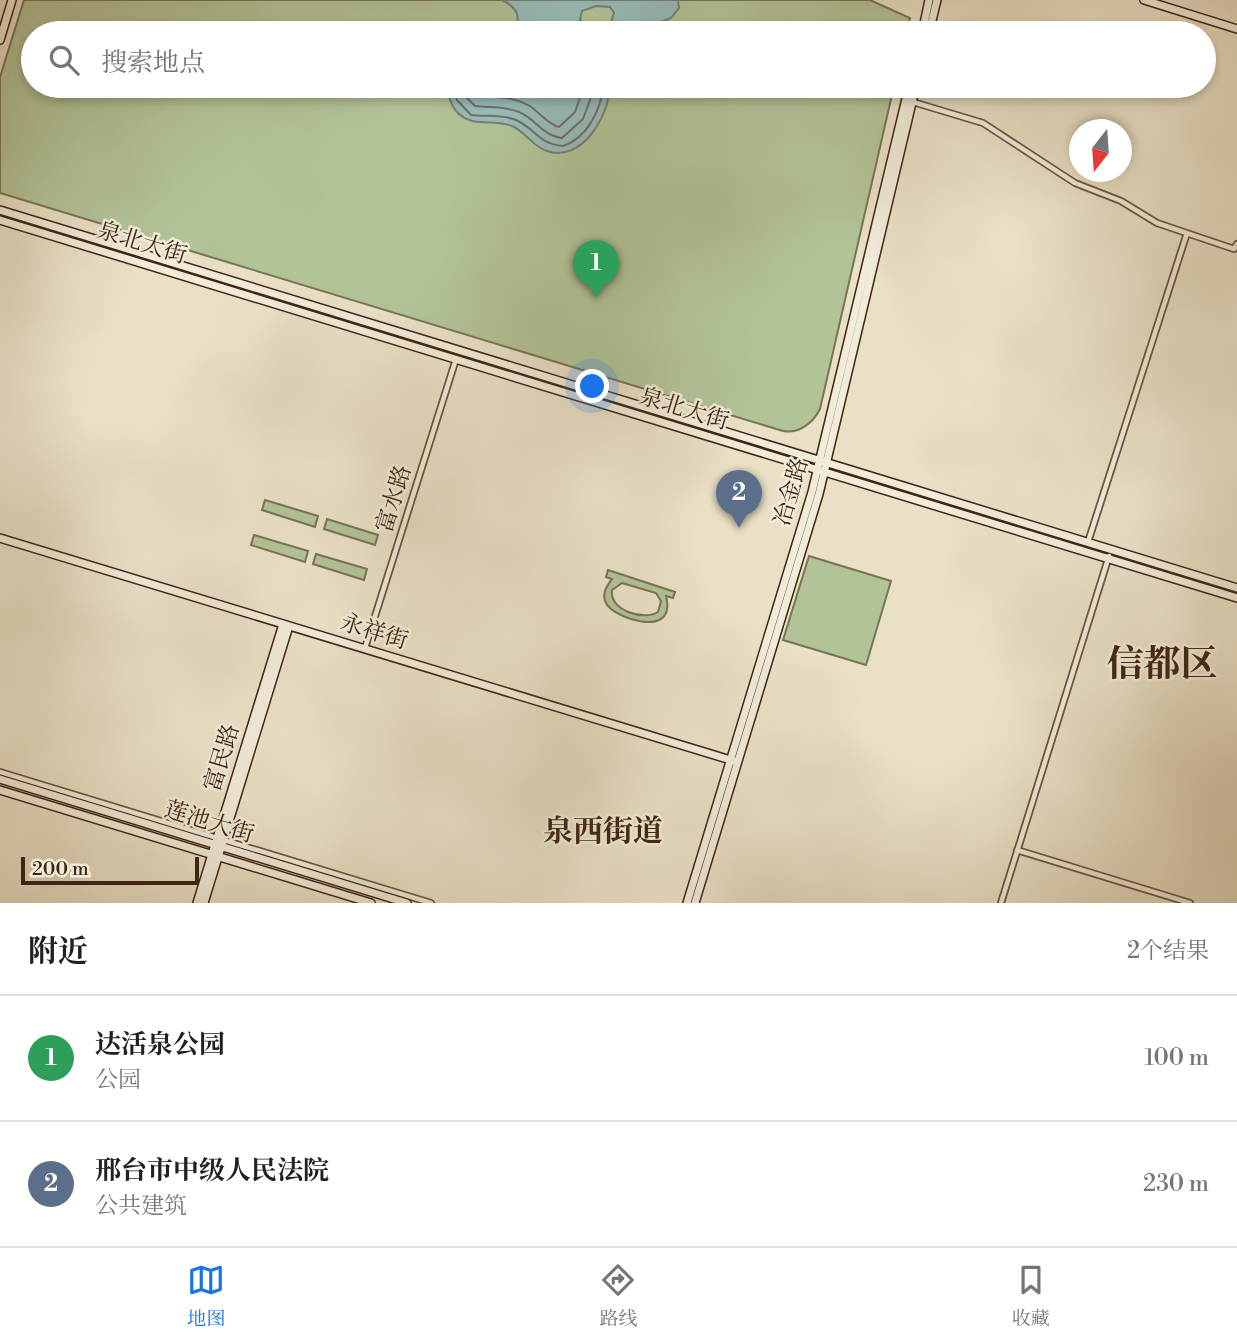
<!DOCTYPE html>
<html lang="zh">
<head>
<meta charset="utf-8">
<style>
	:root { --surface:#fff; --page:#f6f6f6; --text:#202124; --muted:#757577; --line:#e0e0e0; --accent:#1a73e8 }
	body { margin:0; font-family:"Libre Bodoni","Noto Serif SC",serif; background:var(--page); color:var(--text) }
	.compass { position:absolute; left:1069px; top:119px; width:63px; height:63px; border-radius:50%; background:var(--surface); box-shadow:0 4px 10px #0003; rotate:197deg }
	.scale { position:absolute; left:21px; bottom:18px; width:178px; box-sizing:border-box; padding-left:7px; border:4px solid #402610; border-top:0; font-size:19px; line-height:24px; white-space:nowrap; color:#402610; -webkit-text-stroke:5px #f1ebda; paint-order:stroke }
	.you { position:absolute; left:593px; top:387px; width:24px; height:24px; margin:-18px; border:5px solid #fff; border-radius:50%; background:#1a73e8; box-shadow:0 0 0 10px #1a73e833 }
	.badge { display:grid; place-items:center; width:46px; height:46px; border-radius:50%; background:var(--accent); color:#fff; font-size:23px; font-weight:700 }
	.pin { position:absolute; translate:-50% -58px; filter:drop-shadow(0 2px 4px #0008) }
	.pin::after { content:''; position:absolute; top:37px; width:24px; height:21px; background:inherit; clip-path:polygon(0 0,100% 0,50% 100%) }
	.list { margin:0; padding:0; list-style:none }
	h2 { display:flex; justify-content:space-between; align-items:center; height:91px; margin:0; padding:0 28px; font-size:30px }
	h2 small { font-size:23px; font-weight:400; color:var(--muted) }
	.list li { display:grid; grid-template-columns:46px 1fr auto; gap:21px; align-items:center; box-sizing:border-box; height:126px; padding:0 28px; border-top:2px solid var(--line) }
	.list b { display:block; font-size:26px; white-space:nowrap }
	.list p { margin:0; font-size:23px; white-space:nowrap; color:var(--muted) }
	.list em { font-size:23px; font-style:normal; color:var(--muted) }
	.icon { flex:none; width:38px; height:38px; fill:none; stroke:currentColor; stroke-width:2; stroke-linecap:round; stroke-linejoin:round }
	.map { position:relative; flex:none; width:1237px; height:903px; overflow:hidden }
	.search { position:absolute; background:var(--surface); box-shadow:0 4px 10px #0003; left:21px; right:21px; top:21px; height:77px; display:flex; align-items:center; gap:18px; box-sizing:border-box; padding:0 24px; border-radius:38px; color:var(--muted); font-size:26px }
	.sheet { height:343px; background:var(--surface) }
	nav { display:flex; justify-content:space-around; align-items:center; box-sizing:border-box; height:98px; border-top:2px solid var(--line); background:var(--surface); font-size:19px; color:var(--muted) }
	nav a { display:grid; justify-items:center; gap:4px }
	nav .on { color:var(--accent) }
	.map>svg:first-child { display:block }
	.green { fill:#b2c398; stroke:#797454; stroke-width:2; fill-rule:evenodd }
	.water { fill:#98bcba; stroke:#758076; stroke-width:2; fill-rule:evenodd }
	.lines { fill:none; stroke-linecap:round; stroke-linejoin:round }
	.shore { stroke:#6c7165; stroke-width:2 }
	.street-casing { stroke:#6a543e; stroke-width:8 }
	.secondary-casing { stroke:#402610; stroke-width:10 }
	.street { stroke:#f1ebda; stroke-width:4.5 }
	.secondary { stroke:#f1ebda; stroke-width:7 }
	.labels { text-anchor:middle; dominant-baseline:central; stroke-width:5; stroke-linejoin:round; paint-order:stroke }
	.street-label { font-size:23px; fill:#402610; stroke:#f1ebda }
	.district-label { font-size:30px; font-weight:bold; fill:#402610; stroke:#f1ebda }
	.town-label { font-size:37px; font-weight:bold; fill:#402610; stroke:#f1ebda }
</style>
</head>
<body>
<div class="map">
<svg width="1237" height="903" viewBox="0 0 1237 903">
	<rect width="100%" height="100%" fill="#e9e0c6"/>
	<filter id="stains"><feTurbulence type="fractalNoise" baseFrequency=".00286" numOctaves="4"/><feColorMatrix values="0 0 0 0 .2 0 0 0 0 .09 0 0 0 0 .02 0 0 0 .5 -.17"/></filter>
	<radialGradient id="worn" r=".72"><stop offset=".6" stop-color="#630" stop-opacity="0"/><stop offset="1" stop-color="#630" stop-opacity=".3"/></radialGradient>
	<path class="green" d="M 24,0 L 870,0 L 910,18 L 906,33 L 33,33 L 33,86 L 894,86 L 820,409 C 813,423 799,434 783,431 L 0,193 L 0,77 Z
		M 265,500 L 318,516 L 315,527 L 262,510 Z
		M 327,519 L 378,535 L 375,545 L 324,529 Z
		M 254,535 L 308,551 L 305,562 L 251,545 Z
		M 316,554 L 367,569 L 364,580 L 313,564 Z
		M 809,556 L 891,581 L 866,665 L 783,640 Z
		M 608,570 L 675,592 L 673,598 L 666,596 C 673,624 651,625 631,619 C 610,612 594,601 612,579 L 606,577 ZM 622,583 L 656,593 L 661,601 L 658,612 C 645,621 609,611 612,590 Z"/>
	<path class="water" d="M 502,0 L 678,0 L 679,8 L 671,18 L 661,22 L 646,22 L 629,33 L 511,33 C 523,19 518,8 502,0 ZM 596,6 L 610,7 L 614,13 L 611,22 L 602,29 L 594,29 L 580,20 L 582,11 Z
		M 447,86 L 610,86 C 609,116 582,163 547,151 C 533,147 526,132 512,126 C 493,118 472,129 456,111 C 450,103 448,96 447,86 Z"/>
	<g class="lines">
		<path class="shore" d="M 454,86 L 457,100 L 471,115 C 486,117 502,114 516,120 C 536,129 538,144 563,146 C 587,138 601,110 603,86
			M 463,86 L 465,96 L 475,106 C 490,108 505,106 519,112 C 536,119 543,136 562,138 L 583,119 L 595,86
			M 473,86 L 479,96 C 496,98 512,96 528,105 C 539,111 547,124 559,127 L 575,112 L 584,86"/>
		<g class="street-casing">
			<path id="street" d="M 913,102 L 983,123 L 1075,183 L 1121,201 L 1157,223 L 1234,249 L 1237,244
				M 1088,542 L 1187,233
				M 365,648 L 456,359
				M 0,772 L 431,903
				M 1017,850 L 1190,903
				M 1001,903 L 1109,556"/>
		</g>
		<g class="secondary-casing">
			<path id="secondary" d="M 1144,0 L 1237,29
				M 922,33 L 929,0
				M 929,33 L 937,0
				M 0,40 L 12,0
				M 0,210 L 1237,588
				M 0,220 L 1237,598
				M 0,538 L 734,761
				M 0,779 L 407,903
				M 0,790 L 371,903
				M 197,903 L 283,624
				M 204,903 L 289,626
				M 687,903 L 812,492 L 909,86
				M 695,903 L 819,494 L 916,86"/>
		</g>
		<use href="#street" class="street"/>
		<use href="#secondary" class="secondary"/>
	</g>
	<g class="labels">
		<g class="street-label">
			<text transform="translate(142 243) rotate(17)">泉北大街</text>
			<text transform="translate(684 409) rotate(17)">泉北大街</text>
			<text transform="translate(791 492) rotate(-74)">冶金路</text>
			<text transform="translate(394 499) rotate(-73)">富水路</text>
			<text transform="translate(374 632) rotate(17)">永祥街</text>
			<text transform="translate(222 758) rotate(-73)">富民路</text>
			<text transform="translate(209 822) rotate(17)">莲池大街</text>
		</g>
		<g class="district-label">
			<text x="603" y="832">泉西街道</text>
		</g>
		<g class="town-label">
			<text x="1162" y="665">信都区</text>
		</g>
	</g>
	<rect width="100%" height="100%" filter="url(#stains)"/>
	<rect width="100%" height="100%" fill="url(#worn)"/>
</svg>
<svg class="compass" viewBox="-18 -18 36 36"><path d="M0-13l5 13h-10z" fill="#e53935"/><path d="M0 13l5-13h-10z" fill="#757577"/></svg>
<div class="scale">200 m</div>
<div class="you"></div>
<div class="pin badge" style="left:596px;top:298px;background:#2e9e5b">1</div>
<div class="pin badge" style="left:739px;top:528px;background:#5c6f8a">2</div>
<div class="search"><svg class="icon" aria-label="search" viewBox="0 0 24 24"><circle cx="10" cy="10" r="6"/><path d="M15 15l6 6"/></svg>搜索地点</div>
</div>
<section class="sheet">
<h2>附近<small>2个结果</small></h2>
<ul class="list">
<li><span class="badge" style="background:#2e9e5b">1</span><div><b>达活泉公园</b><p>公园</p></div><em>100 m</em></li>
<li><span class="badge" style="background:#5c6f8a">2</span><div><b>邢台市中级人民法院</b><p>公共建筑</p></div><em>230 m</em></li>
</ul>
</section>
<nav>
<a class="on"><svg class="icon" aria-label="map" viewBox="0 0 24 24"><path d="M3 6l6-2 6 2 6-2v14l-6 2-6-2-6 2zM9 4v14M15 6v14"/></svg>地图</a>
<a><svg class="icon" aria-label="directions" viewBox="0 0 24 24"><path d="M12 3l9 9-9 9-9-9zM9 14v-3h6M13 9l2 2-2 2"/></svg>路线</a>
<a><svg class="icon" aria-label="saved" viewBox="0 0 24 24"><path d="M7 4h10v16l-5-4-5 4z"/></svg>收藏</a>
</nav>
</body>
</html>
